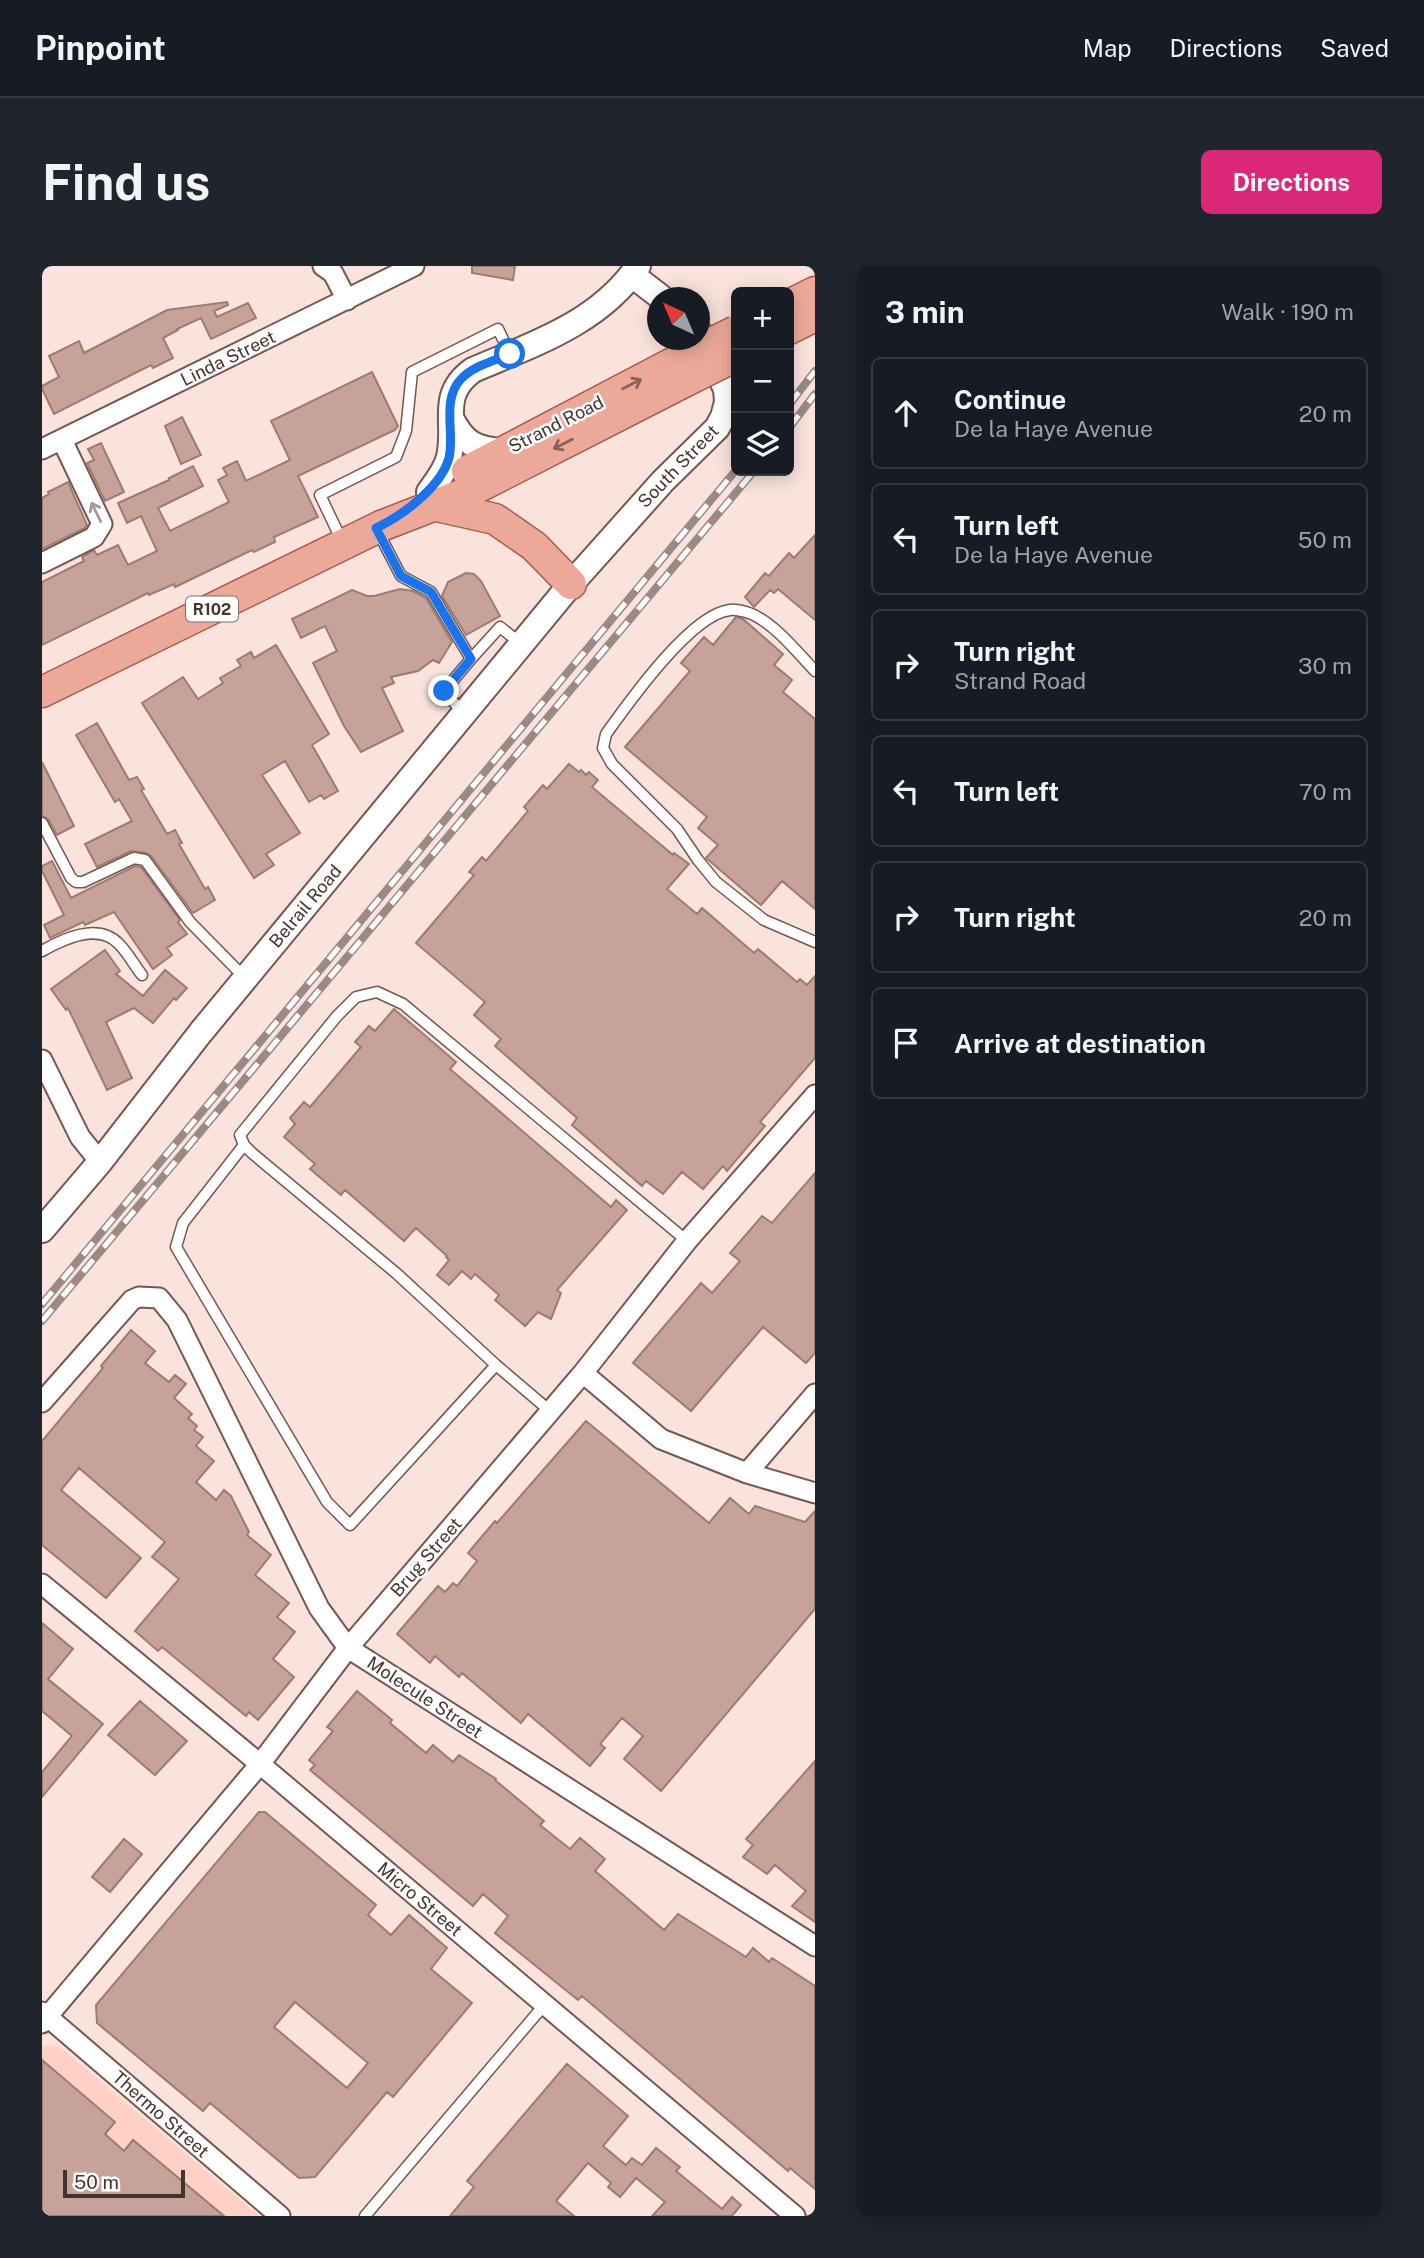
<!DOCTYPE html>
<html lang="en">
<head>
<meta charset="utf-8">
<style>
	:root { --surface:#171b24; --page:#20242c; --text:#f1f3f6; --muted:#9ea1a6; --line:#363941; --accent:#db2777 }
	body { margin:0; font-family:"Public Sans",sans-serif; background:var(--page); color:var(--text) }
	.controls { position:absolute; right:21px; top:21px; display:grid; overflow:hidden; border-radius:10px; box-shadow:0 4px 18px #0003 }
	.controls button { width:63px; height:63px; display:grid; place-items:center; padding:0; border:0; border-bottom:2px solid var(--line); background:var(--surface); color:var(--text); font:35px sans-serif }
	.compass { position:absolute; left:605px; top:21px; width:63px; height:63px; border-radius:50%; background:var(--surface); box-shadow:0 4px 18px #0003; rotate:316deg }
	.scale { position:absolute; left:21px; bottom:18px; width:122px; box-sizing:border-box; padding-left:7px; border:4px solid #433430; border-top:0; font-size:19px; line-height:24px; white-space:nowrap; color:#433430; -webkit-text-stroke:5px #fff; paint-order:stroke }
	.stop { position:absolute; width:21px; height:21px; margin:-16px; border:5px solid #1a73e8; border-radius:50%; background:#fff }
	.stop.end { background:#1a73e8; border-color:#fff; box-shadow:0 2px 7px #0008 }
	.list { margin:0; padding:0; list-style:none }
	h2 { display:flex; justify-content:space-between; align-items:center; height:91px; margin:0; padding:0 28px; font-size:30px }
	h2 small { font-size:23px; font-weight:400; color:var(--muted) }
	.list li { display:grid; grid-template-columns:46px 1fr auto; gap:21px; align-items:center; box-sizing:border-box; height:112px; margin:0 14px 14px; padding:0 14px; border:2px solid var(--line); border-radius:10px }
	.list b { display:block; font-size:26px; white-space:nowrap }
	.list p { margin:0; font-size:23px; white-space:nowrap; color:var(--muted) }
	.list em { font-size:23px; font-style:normal; color:var(--muted) }
	.icon { flex:none; width:38px; height:38px; fill:none; stroke:currentColor; stroke-width:2; stroke-linecap:round; stroke-linejoin:round }
	.map { position:relative; flex:none; width:773px; height:1950px; overflow:hidden; border-radius:10px }
	header { display:flex; align-items:center; gap:42px; box-sizing:border-box; height:98px; padding:0 35px; background:var(--surface); border-bottom:2px solid var(--line) }
	header strong { font-size:33px }
	nav { display:flex; gap:38px; margin-inline-start:auto; font-size:24px }
	.intro { display:flex; align-items:center; justify-content:space-between; box-sizing:border-box; height:168px; padding:0 42px }
	h1 { margin:0; font-size:49px }
	.button { padding:18px 32px; border-radius:10px; background:var(--accent); color:#fff; font-size:24px; font-weight:700 }
	main { display:flex; gap:42px; padding:0 42px }
	aside { flex:1; background:var(--surface); border-radius:10px; box-shadow:0 4px 18px #0003 }
	.map>svg:first-child { display:block }
	.built { fill:#ffd0c5 }
	.building { fill:#c7a299; stroke:#9d7b72; stroke-width:2; fill-rule:evenodd }
	.lines { fill:none; stroke-linecap:round; stroke-linejoin:round }
	.service-casing { stroke:#76564e; stroke-width:13 }
	.minor-casing { stroke:#76564e; stroke-width:23 }
	.tertiary-casing { stroke:#76564e; stroke-width:28 }
	.primary-casing { stroke:#a85a49; stroke-width:33 }
	.service { stroke:#fff; stroke-width:10 }
	.minor { stroke:#fff; stroke-width:19 }
	.tertiary { stroke:#fff; stroke-width:24 }
	.primary { stroke:#eca99a; stroke-width:30 }
	.rail-casing { stroke:#9c8984; stroke-width:8 }
	.rail { stroke:#fff; stroke-width:5; stroke-dasharray:16; stroke-linecap:butt }
	.primary-bridge-casing { stroke:#a85a49; stroke-width:33; stroke-linecap:butt }
	.primary-bridge { stroke:#eca99a; stroke-width:30 }
	.oneway { stroke:#87635a }
	.oneway2 { stroke:#a19a98 }
	.route { stroke:#1a73e8; stroke-width:9 }
	.labels { text-anchor:middle; dominant-baseline:central; stroke-width:5; stroke-linejoin:round; paint-order:stroke }
	.shield { fill:#fff; stroke:#7b716e; stroke-width:2 }
	.shield-label { font-size:16px; font-weight:bold; fill:#433430 }
	.street-label { font-size:18px; fill:#433430; stroke:#fff }
</style>
</head>
<body>
<header>
<strong>Pinpoint</strong>
<nav><a>Map</a><a>Directions</a><a>Saved</a></nav>
</header>
<div class="intro"><h1>Find us</h1><a class="button">Directions</a></div>
<main>
<div class="map">
<svg width="773" height="1950" viewBox="0 0 773 1950">
	<rect width="100%" height="100%" fill="#fae3dd"/>
	<path class="built" d="M 7,1779 L 15,1780 L 24,1786 L 217,1950 L 0,1950 L 0,1781 Z"/>
	<path class="building" d="M 430,0 L 473,0 L 471,14 L 430,7 Z
		M 185,36 L 186,39 L 172,45 L 175,51 L 206,37 L 214,52 L 169,73 L 159,52 L 135,63 L 136,64 L 121,72 L 131,92 L 111,102 L 109,99 L 12,148 L 0,123 L 0,120 L 17,111 L 7,90 L 37,75 L 42,87 L 125,44 Z
		M 330,106 L 356,160 L 353,164 L 256,210 L 276,251 L 232,271 L 233,276 L 212,286 L 210,284 L 133,321 L 132,318 L 107,329 L 106,327 L 0,379 L 0,316 L 42,295 L 40,291 L 52,284 L 55,289 L 76,279 L 86,299 L 115,285 L 99,250 L 85,257 L 76,237 L 127,214 L 127,212 L 151,200 L 161,220 L 116,242 L 128,265 L 187,236 L 176,214 L 185,209 L 181,202 L 195,195 L 204,215 L 248,194 L 229,155 Z
		M 140,151 L 159,189 L 139,198 L 123,160 Z
		M 59,177 L 82,226 L 63,235 L 45,197 L 52,194 L 46,183 Z
		M 26,216 L 45,259 L 43,262 L 0,283 L 0,232 L 7,228 L 6,226 Z
		M 773,269 L 773,354 L 736,323 L 732,327 L 728,324 L 712,341 L 703,331 L 723,307 L 727,310 L 747,287 L 752,292 Z
		M 424,307 L 432,308 L 439,315 L 458,350 L 424,369 L 400,330 L 406,316 Z
		M 358,323 L 371,325 L 384,332 L 410,376 L 397,397 L 391,394 L 376,405 L 349,411 L 352,417 L 340,422 L 361,465 L 319,486 L 302,460 L 271,397 L 295,385 L 283,360 L 259,372 L 250,353 L 310,324 L 325,330 L 332,330 Z
		M 694,351 L 701,353 L 741,388 L 732,399 L 750,414 L 741,426 L 773,453 L 773,643 L 740,615 L 719,639 L 664,592 L 676,579 L 656,562 L 665,551 L 583,481 L 648,405 L 639,397 L 662,371 L 671,379 Z
		M 234,379 L 287,468 L 270,479 L 296,525 L 282,533 L 279,529 L 267,536 L 243,495 L 220,509 L 258,567 L 224,588 L 232,599 L 212,612 L 100,437 L 141,411 L 156,433 L 181,417 L 178,412 L 199,400 L 195,394 L 209,386 L 212,392 Z
		M 55,457 L 87,514 L 95,511 L 102,523 L 99,524 L 125,568 L 133,564 L 140,577 L 137,578 L 163,623 L 166,621 L 173,634 L 151,647 L 109,590 L 104,587 L 89,585 L 55,601 L 43,578 L 90,555 L 77,533 L 73,536 L 34,469 Z
		M 0,496 L 32,560 L 15,569 L 6,553 L 0,550 Z
		M 527,498 L 537,506 L 539,504 L 544,509 L 547,506 L 556,514 L 550,521 L 631,589 L 632,587 L 647,598 L 625,623 L 655,648 L 660,642 L 712,687 L 716,683 L 755,716 L 758,713 L 765,719 L 773,710 L 773,792 L 718,856 L 723,860 L 685,905 L 681,900 L 661,923 L 640,906 L 621,928 L 604,915 L 600,920 L 530,859 L 535,852 L 453,780 L 459,773 L 432,749 L 443,736 L 374,677 L 432,609 L 427,606 L 440,591 L 444,595 L 486,545 L 482,541 L 501,519 L 505,523 Z
		M 10,595 L 29,632 L 93,600 L 99,601 L 138,654 L 136,656 L 145,668 L 125,682 L 130,689 L 111,703 L 72,646 L 43,659 L 41,656 L 8,672 L 2,659 L 22,649 L 0,605 L 0,600 Z
		M 63,684 L 78,705 L 74,708 L 101,730 L 123,704 L 145,722 L 134,734 L 132,732 L 111,757 L 92,742 L 64,756 L 90,812 L 65,824 L 26,742 L 24,744 L 9,723 Z
		M 352,743 L 414,796 L 408,803 L 569,941 L 574,934 L 585,944 L 515,1024 L 519,1027 L 509,1053 L 496,1046 L 483,1060 L 453,1034 L 457,1029 L 433,1008 L 429,1013 L 420,1005 L 407,1019 L 395,1009 L 407,994 L 404,991 L 405,990 L 374,962 L 362,975 L 303,924 L 299,929 L 268,903 L 273,898 L 242,871 L 253,858 L 248,852 L 262,836 L 268,841 L 319,781 L 313,776 L 327,760 L 333,765 Z
		M 773,907 L 773,1087 L 764,1097 L 721,1061 L 649,1145 L 591,1097 L 659,1017 L 670,1027 L 698,995 L 688,987 L 720,950 L 730,957 Z
		M 89,1064 L 113,1085 L 103,1097 L 127,1116 L 133,1109 L 144,1118 L 132,1132 L 150,1148 L 146,1152 L 155,1160 L 152,1164 L 161,1171 L 154,1180 L 172,1195 L 154,1216 L 174,1234 L 182,1224 L 189,1230 L 207,1266 L 205,1269 L 229,1289 L 213,1309 L 247,1337 L 235,1351 L 253,1366 L 231,1393 L 252,1411 L 216,1454 L 207,1446 L 204,1450 L 120,1381 L 116,1385 L 93,1365 L 137,1313 L 110,1291 L 123,1276 L 37,1202 L 19,1224 L 99,1292 L 64,1332 L 0,1279 L 0,1175 L 61,1102 L 59,1100 Z
		M 544,1155 L 667,1257 L 688,1232 L 707,1248 L 713,1240 L 763,1256 L 773,1245 L 773,1343 L 619,1525 L 582,1493 L 601,1470 L 580,1452 L 558,1478 L 563,1482 L 548,1500 L 486,1448 L 479,1457 L 420,1407 L 417,1411 L 393,1390 L 388,1397 L 355,1368 L 396,1320 L 403,1326 L 411,1317 L 415,1320 L 435,1295 L 426,1287 L 453,1255 L 455,1257 Z
		M 0,1357 L 31,1383 L 6,1413 L 61,1458 L 0,1531 L 0,1506 L 30,1470 L 0,1445 Z
		M 315,1425 L 350,1454 L 348,1457 L 384,1487 L 391,1479 L 411,1496 L 417,1489 L 454,1513 L 453,1514 L 502,1555 L 498,1559 L 528,1583 L 538,1572 L 563,1593 L 553,1605 L 622,1664 L 636,1648 L 704,1691 L 711,1682 L 727,1696 L 730,1692 L 773,1720 L 773,1923 L 748,1902 L 746,1905 L 540,1730 L 536,1734 L 453,1667 L 466,1650 L 441,1628 L 431,1640 L 268,1504 L 273,1499 L 267,1494 L 291,1465 L 285,1461 Z
		M 98,1435 L 145,1475 L 113,1509 L 66,1469 Z
		M 773,1495 L 773,1656 L 750,1640 L 764,1625 L 733,1599 L 725,1608 L 701,1591 L 711,1579 L 704,1573 Z
		M 217,1546 L 223,1546 L 334,1639 L 326,1649 L 349,1669 L 367,1649 L 405,1682 L 389,1703 L 430,1737 L 351,1831 L 345,1826 L 273,1911 L 257,1912 L 168,1837 L 161,1845 L 55,1757 L 54,1739 ZM 253,1736 L 326,1797 L 305,1822 L 232,1761 Z
		M 82,1573 L 100,1588 L 68,1626 L 50,1611 Z
		M 0,1794 L 73,1856 L 63,1868 L 82,1885 L 91,1874 L 182,1950 L 0,1950 Z
		M 525,1798 L 586,1850 L 561,1880 L 584,1899 L 590,1892 L 600,1899 L 614,1882 L 638,1901 L 634,1905 L 680,1943 L 690,1931 L 699,1939 L 690,1950 L 610,1950 L 623,1936 L 594,1912 L 578,1931 L 566,1921 L 569,1917 L 546,1897 L 514,1935 L 532,1950 L 408,1950 L 432,1921 L 425,1915 Z"/>
	<g class="lines">
		<g class="service-casing">
			<path id="service" d="M 335,264 L 359,310 L 389,326 L 429,393 L 402,425 L 422,448
				M 300,275 L 278,229 L 354,191 L 364,165 L 370,106 L 456,63 L 468,88
				M 429,393 L 458,361 L 478,377
				M 773,405 C 756,387 729,353 704,346 C 700,345 692,343 688,344 C 649,348 587,436 564,468 L 561,482 L 570,498 L 635,563 L 656,594 L 674,616 L 722,654 L 773,676
				M 0,557 L 29,612 L 34,616 L 41,616 L 92,592 L 103,594 L 148,656 L 203,712
				M 0,685 C 21,673 56,656 77,678 C 86,687 92,699 100,709
				M 202,879 L 141,957 L 134,981 L 285,1236 L 308,1259 L 454,1099
				M 508,1145 L 454,1099 L 354,1007 L 210,887 L 202,879 L 198,869 L 295,750 L 314,731 L 335,726 L 361,738 L 645,975
				M 323,1950 L 503,1738"/>
		</g>
		<g class="minor-casing">
			<path id="minor" d="M 281,0 L 291,7 L 305,34
				M 0,183 L 372,0
				M 0,297 L 52,271 L 60,258 L 20,174
				M 0,794 L 38,871 L 58,896
				M 541,1107 L 619,1173 L 705,1207 L 773,1227
				M 0,1136 L 90,1034 L 97,1031 L 117,1032 L 135,1054 L 277,1342 L 306,1382 L 773,1680
				M 705,1207 L 773,1128
				M 0,1318 L 218,1498 L 753,1950
				M 0,1746 L 238,1950
				M 0,1757 L 218,1498 L 306,1382 L 541,1107 L 645,975 L 773,829"/>
		</g>
		<g class="tertiary-casing">
			<path id="tertiary" d="M 590,9 L 620,32
				M 409,152 C 422,177 432,183 461,185
				M 387,226 C 395,215 404,204 407,191 C 415,156 396,129 431,104 C 492,78 557,57 596,0
				M 0,964 L 58,896 L 159,766 L 529,318 L 621,215 L 675,162 L 681,151 L 685,136 L 684,123 L 657,66"/>
		</g>
		<g class="primary-casing">
			<path id="primary" d="M 747,39 L 773,26
				M 747,63 L 773,50
				M 425,205 L 638,93
				M 395,240 L 453,253 L 492,280 L 529,318
				M 0,426 L 339,260 L 429,225 L 648,113"/>
		</g>
		<use href="#service" class="service"/>
		<use href="#minor" class="minor"/>
		<use href="#tertiary" class="tertiary"/>
		<use href="#primary" class="primary"/>
		<g class="rail-casing">
			<path id="rail" d="M 747,139 L 773,105
				M 747,162 L 773,128
				M 0,1038 L 694,204
				M 0,1055 L 712,205"/>
		</g>
		<use href="#rail" class="rail"/>
		<g class="primary-bridge-casing">
			<path id="primary-bridge" d="M 638,93 L 694,65
				M 648,113 L 694,90"/>
		</g>
		<use href="#primary-bridge" class="primary-bridge"/>
	</g>
	<defs><path id="oneway-shaft" d="M-6 0H5M1.5-3L5.5 0L1.5 3" fill="none" stroke-width="1.6" stroke-linecap="round" stroke-linejoin="round" transform="scale(1.75)"/></defs>
	<g class="oneway">
		<use href="#oneway-shaft" transform="translate(590 118) rotate(-27)"/>
		<use href="#oneway-shaft" transform="translate(521 178) rotate(153)"/>
	</g>
	<use class="oneway2" href="#oneway-shaft" transform="translate(54 246) rotate(-116)"/>
	<g class="lines">
		<path class="route" d="M 402,425 L 429,393 L 389,326 L 359,310 L 334,262 C 360,250 399,221 407,192 C 413,167 399,134 419,113 C 431,100 452,95 468,88"/>
	</g>
	<g class="labels">
		<rect class="shield" x="144" y="330.5" width="52" height="25" rx="5"/>
		<g class="shield-label">
			<text x="170" y="343">R102</text>
		</g>
		<g class="street-label">
			<text transform="translate(186 92) rotate(-26)">Linda Street</text>
			<text transform="translate(514 158) rotate(-27)">Strand Road</text>
			<text transform="translate(636 200) rotate(-46)">South Street</text>
			<text transform="translate(263 640) rotate(-50)">Belrail Road</text>
			<text transform="translate(384 1291) rotate(-49)">Brug Street</text>
			<text transform="translate(383 1431) rotate(33)">Molecule Street</text>
			<text transform="translate(378 1633) rotate(40)">Micro Street</text>
			<text transform="translate(119 1848) rotate(41)">Thermo Street</text>
		</g>
	</g>
</svg>
<div class="controls">
<button>+</button>
<button>−</button>
<button><svg class="icon" aria-label="layers" viewBox="0 0 24 24"><path d="M12 4l9 5-9 5-9-5zM3 14l9 5 9-5"/></svg></button>
</div>
<svg class="compass" viewBox="-18 -18 36 36"><path d="M0-13l5 13h-10z" fill="#e53935"/><path d="M0 13l5-13h-10z" fill="#9ea1a6"/></svg>
<div class="scale">50 m</div>
<div class="stop" style="left:468px;top:88px"></div>
<div class="stop end" style="left:402px;top:425px"></div>
</div>
<aside>
<h2>3 min<small>Walk · 190 m</small></h2>
<ul class="list">
<li><svg class="icon" aria-label="ahead" viewBox="0 0 24 24"><path d="M12 20V5M6 11l6-6 6 6"/></svg><div><b>Continue</b><p>De la Haye Avenue</p></div><em>20 m</em></li>
<li><svg class="icon" aria-label="left" viewBox="0 0 24 24"><path d="M17 20v-9H6M10 6l-5 5 5 5"/></svg><div><b>Turn left</b><p>De la Haye Avenue</p></div><em>50 m</em></li>
<li><svg class="icon" aria-label="right" viewBox="0 0 24 24"><path d="M7 20v-9h11M14 6l5 5-5 5"/></svg><div><b>Turn right</b><p>Strand Road</p></div><em>30 m</em></li>
<li><svg class="icon" aria-label="left" viewBox="0 0 24 24"><path d="M17 20v-9H6M10 6l-5 5 5 5"/></svg><div><b>Turn left</b></div><em>70 m</em></li>
<li><svg class="icon" aria-label="right" viewBox="0 0 24 24"><path d="M7 20v-9h11M14 6l5 5-5 5"/></svg><div><b>Turn right</b></div><em>20 m</em></li>
<li><svg class="icon" aria-label="arrive" viewBox="0 0 24 24"><path d="M6 21V4h12l-3 4 3 4H6"/></svg><div><b>Arrive at destination</b></div></li>
</ul>
</aside>
</main>
</body>
</html>
